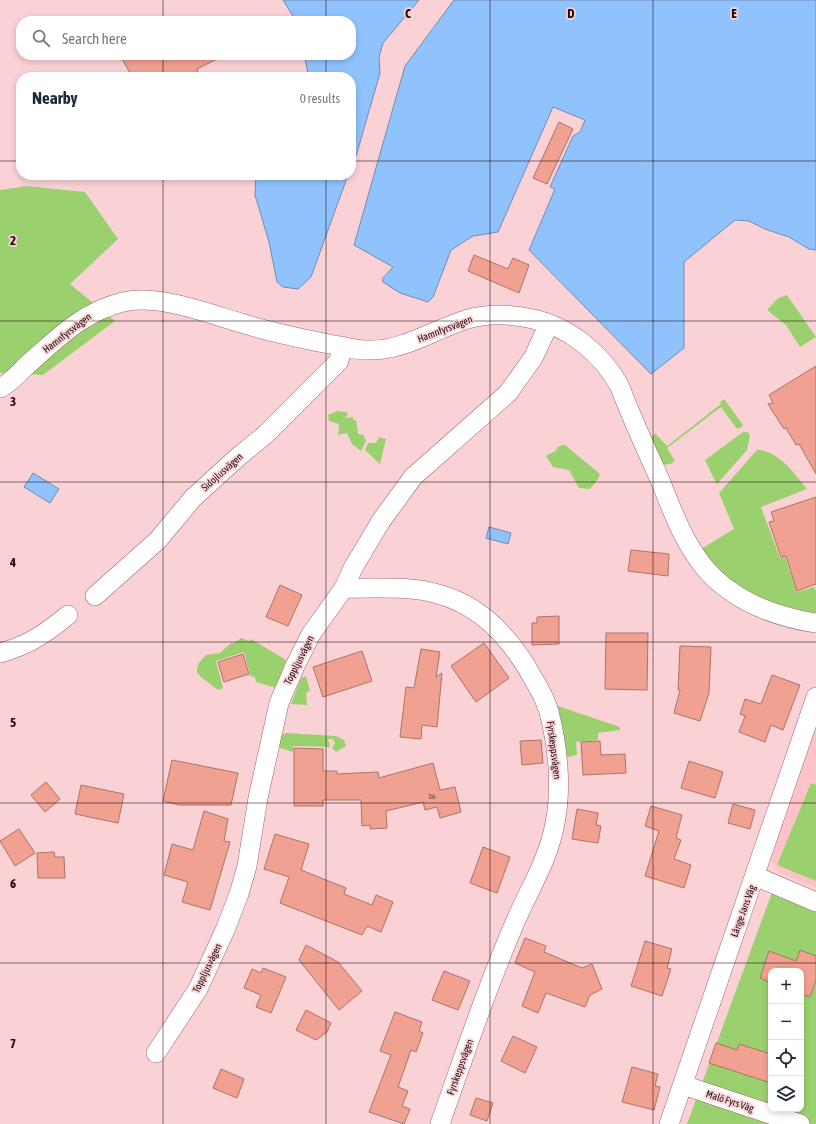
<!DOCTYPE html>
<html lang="en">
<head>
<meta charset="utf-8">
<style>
	:root { --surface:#fff; --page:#f6f6f7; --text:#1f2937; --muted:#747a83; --line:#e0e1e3 }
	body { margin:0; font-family:"Asap Condensed",sans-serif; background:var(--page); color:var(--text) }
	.controls { position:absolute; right:12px; bottom:12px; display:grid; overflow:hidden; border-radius:8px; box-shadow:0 2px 6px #0003 }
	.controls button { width:36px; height:36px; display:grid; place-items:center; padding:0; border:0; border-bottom:1px solid var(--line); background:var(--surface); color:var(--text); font:20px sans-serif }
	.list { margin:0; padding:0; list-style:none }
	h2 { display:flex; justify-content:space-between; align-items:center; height:52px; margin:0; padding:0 16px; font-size:17px }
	h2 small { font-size:13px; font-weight:400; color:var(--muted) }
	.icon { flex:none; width:22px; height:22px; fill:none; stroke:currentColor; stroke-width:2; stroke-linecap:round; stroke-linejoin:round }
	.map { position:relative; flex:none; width:816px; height:1124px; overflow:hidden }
	.search { position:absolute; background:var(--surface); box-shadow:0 2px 6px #0003; left:16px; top:16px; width:340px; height:44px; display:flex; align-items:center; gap:10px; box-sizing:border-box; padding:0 14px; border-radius:16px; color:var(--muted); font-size:15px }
	.panel { position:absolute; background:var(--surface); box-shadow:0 2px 6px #0003; left:16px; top:72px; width:340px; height:108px; border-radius:16px }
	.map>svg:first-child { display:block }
	.built { fill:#fec3c9 }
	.green { fill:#9bd06e; fill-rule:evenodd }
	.water { fill:#90c3fd; stroke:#6e8cb5 }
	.building { fill:#f1a191; stroke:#ac7367 }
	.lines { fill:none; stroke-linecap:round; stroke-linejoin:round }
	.minor-casing { stroke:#9e656c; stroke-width:20 }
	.minor { stroke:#fff; stroke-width:19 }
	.grid { fill:none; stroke:#1f0a0d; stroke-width:1; stroke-opacity:0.55 }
	.labels { text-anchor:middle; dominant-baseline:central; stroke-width:3.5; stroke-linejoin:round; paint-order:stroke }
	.number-label { font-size:8px; fill:#54302e }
	.street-label { font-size:10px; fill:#1f0a0d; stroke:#fad2d6 }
	.grid-label { font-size:13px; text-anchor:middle; font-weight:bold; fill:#1f0a0d; stroke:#fad2d6; stroke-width:3.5; stroke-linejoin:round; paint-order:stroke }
</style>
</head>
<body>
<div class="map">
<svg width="816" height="1124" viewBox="0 0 816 1124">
	<rect width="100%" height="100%" fill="#fad2d6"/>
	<path class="built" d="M 816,720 L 816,888 L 780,873 L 769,858 Z"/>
	<path class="green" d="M 27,186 L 85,192 L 118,239 L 70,284 L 115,321 L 43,375 L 0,373 L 0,190 Z
		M 787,295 L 816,337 L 800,347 L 786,325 L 767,310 L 778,298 Z
		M 724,399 L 743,425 L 742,427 L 737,429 L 721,407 L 667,448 L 675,461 L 670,464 L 662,465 L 651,440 L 655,433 L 667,446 L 721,404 L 720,402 Z
		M 337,411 L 346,412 L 348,414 L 345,418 L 353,417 L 353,420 L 356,420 L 358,433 L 360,435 L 363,434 L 366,441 L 361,451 L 352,444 L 347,433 L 338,435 L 339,424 L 329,421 L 328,415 Z
		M 743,432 L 748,432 L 750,436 L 747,450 L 718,483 L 716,483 L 705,460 Z
		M 379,437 L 386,439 L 380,464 L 365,450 L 368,443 L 376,443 Z
		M 565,445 L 600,474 L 598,479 L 590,489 L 579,488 L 569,470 L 553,467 L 546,456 L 555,451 L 559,446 Z
		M 757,450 C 778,450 795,474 807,489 L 761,507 L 780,558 L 785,557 L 797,592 L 814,587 L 816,591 L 816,615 L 767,603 L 723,576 L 701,549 L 734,529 L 719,493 Z
		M 241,638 L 249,641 L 251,639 L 286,660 L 276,688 L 256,682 L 255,677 L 249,676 L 250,674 L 244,652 L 216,661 L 223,688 L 218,690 L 201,677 L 197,672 L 198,664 L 206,655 L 220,653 L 231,643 L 234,643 Z
		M 306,676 L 310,690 L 306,693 L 307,705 L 291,704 L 301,678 Z
		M 555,705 L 620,727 L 620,730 L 598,733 L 598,740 L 576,742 L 577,755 L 563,758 Z
		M 286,733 L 336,736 L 344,740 L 346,746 L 336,752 L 332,748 L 335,743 L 333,739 L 328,739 L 330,747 L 293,746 L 293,752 L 280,748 L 279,744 L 282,735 Z
		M 811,783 L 816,785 L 816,881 L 777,865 Z
		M 774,887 L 816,905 L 816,1124 L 687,1124 ZM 771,971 L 801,971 L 801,1109 L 771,1109 Z"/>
	<path class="water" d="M 283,0 L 419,0 L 383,43 L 379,57 L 380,73 L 356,156 L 351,168 L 351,77 L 307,77 L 308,73 L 304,55 L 351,55 L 351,21 L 296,21 Z
		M 454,0 L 816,0 L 816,250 L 809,249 L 789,237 L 765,229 L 749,221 L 735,220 L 684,262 L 684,348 L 651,374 L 529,250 L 555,189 L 550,187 L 573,136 L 580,132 L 585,120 L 553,107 L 498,232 L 473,236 L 451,250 L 433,297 L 428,302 L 400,293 L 383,282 L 382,279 L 393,267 L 354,245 L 405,66 Z
		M 256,175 L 348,175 L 311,277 L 298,289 L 283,287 L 277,282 L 269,242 L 255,195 Z
		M 33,473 L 59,489 L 50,503 L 24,487 Z
		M 489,527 L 511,533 L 508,544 L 486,538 Z"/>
	<path class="building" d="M 120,55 L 225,55 L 197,69 L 198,72 L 189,77 L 132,77 Z
		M 559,122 L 573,129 L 547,184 L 533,178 Z
		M 474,255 L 508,269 L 513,258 L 529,265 L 519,293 L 468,271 Z
		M 816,366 L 816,474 L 799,444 L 796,445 L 786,428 L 784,429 L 768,404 L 773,403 L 769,395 Z
		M 816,497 L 816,584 L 797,591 L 786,556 L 781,557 L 769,522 L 774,521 L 771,512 Z
		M 631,550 L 669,554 L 668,576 L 628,571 Z
		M 280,585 L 302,595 L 288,626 L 266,617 Z
		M 559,616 L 559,644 L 532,645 L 532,623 L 537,623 L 537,617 Z
		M 606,633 L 648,633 L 647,690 L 605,689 Z
		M 484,643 L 509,678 L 476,702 L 451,666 Z
		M 680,646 L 711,647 L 709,693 L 700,721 L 674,713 L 680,690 L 678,690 Z
		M 421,649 L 440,652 L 436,677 L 442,673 L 437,727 L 422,725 L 421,739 L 400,737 L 406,687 L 414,688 Z
		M 362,651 L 372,681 L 323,697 L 313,667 Z
		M 243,654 L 249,674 L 224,682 L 218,662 Z
		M 772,675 L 800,685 L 783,730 L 771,725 L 765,742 L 739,732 L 745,716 L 740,714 L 745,699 L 761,704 Z
		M 541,740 L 543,763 L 522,765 L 520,741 Z
		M 600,741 L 601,755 L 625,754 L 626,773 L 583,775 L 581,742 Z
		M 294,748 L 323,749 L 323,771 L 337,771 L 337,774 L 378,772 L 379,778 L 433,763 L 440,790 L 455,787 L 461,812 L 440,818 L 437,807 L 425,810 L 423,802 L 386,811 L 387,828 L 370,829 L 370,825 L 362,826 L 361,800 L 323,800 L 323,806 L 294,806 Z
		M 172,760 L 238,773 L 231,805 L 179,805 L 163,801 Z
		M 689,761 L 723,772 L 715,798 L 681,788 Z
		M 46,782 L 60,799 L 45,812 L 31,795 Z
		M 81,785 L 124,794 L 118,823 L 75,814 Z
		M 733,804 L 755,810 L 750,829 L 728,823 Z
		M 651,806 L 682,815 L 676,838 L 681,840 L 674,859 L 691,865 L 684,888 L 645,876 L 659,831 L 645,826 Z
		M 577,809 L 598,813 L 596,825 L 601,826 L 598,843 L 572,839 Z
		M 204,811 L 228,819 L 224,841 L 230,842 L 210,910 L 182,902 L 188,882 L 164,875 L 172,844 L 193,850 Z
		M 19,829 L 35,853 L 15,866 L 0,841 Z
		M 275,834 L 309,844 L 301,870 L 346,888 L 344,894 L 372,905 L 376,895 L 393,902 L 381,932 L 367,926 L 362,935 L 280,903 L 289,877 L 264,869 Z
		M 483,847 L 510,857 L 497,893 L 470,883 Z
		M 54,852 L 55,857 L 64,857 L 65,878 L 38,878 L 37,853 Z
		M 525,938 L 546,946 L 544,952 L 582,968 L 592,964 L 602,989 L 590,995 L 585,1007 L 546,993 L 538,1013 L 522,1006 L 535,972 L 515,963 Z
		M 645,941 L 672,949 L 667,968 L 671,969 L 662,996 L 631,986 Z
		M 306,945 L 338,962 L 362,991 L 339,1010 L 299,960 Z
		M 800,950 L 816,956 L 816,980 L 810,997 L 801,994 L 801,971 L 771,971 L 771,983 L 760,978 L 769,951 L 796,961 Z
		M 263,968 L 286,977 L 271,1013 L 256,1007 L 261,995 L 244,988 L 252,969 L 261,973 Z
		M 444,971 L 470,981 L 458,1010 L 432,1000 Z
		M 306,1010 L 331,1023 L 327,1032 L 316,1040 L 296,1030 Z
		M 395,1012 L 422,1022 L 419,1031 L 423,1033 L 416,1052 L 411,1050 L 398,1087 L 408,1091 L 402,1106 L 410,1109 L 404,1124 L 369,1112 L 391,1055 L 380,1051 Z
		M 513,1036 L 537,1047 L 525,1073 L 501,1061 Z
		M 716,1043 L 737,1050 L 739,1044 L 771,1054 L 771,1083 L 709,1063 Z
		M 632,1067 L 658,1074 L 655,1086 L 660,1087 L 654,1110 L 622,1102 Z
		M 221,1069 L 244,1079 L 237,1098 L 213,1088 Z
		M 476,1098 L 493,1103 L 487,1121 L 470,1115 Z"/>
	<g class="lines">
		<g class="minor-casing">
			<path id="minor" d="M 0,388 C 9,384 19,373 26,366 C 57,339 82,312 123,302 C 158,294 207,313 241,323 C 270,332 299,338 329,344 C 341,346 354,350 366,350 C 403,352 434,329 468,319 C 490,313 512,314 533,319 C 570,327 603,355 620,387 C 632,419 646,449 660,480 C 672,510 683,541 704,567 C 731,600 775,617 816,623
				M 344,588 C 375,589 408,585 438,594 C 483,606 513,641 534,680 C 540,690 546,701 549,712 C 558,747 562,788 555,823 C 549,858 530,888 516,920 C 487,987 464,1056 440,1124
				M 95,596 L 158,540 L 193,498 L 238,457 L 265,435 L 339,361 L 342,346
				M 0,653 C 29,645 45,634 68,615
				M 755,876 L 816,902
				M 156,1053 L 198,989 L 225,930 L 239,894 L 247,866 L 258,798 L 279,703 L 295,666 L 311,634 L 344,588 L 353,568 L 381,521 L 413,477 L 508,393 L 533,358 L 549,324
				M 683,1085 L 800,1124
				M 669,1124 L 816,697"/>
		</g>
		<use href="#minor" class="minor"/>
	</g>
	<path class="grid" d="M 163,0 L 163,21M 326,0 L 326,21M 490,0 L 490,1124M 653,0 L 653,1124M 163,55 L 163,77M 326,55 L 326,77M 0,161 L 21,161M 351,161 L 816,161M 163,175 L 163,1124M 326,175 L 326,1124M 0,321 L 816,321M 0,482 L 816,482M 0,642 L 816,642M 0,803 L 816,803M 0,963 L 816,963"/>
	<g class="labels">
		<g class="number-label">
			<text x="432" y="796">36</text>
		</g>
		<g class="street-label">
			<text transform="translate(445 329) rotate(-21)">Hamnfyrsvägen</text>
			<text transform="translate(67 333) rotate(-38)">Hamnfyrsvägen</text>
			<text transform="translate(222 472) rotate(-42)">Sidojlusvägen</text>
			<text transform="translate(299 660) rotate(-63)">Toppljusvägen</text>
			<text transform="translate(554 750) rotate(83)">Fyrskeppsvägen</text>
			<text transform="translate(743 911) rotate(-70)">Långe Jans Väg</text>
			<text transform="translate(207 968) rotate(-64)">Toppljusvägen</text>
			<text transform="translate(460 1067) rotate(-70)">Fyrskeppsvägen</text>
			<text transform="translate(730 1101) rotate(18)">Malö Fyrs Väg</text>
		</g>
	</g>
	<g class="grid-label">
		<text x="408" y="18">C</text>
		<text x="571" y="18">D</text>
		<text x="734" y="18">E</text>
		<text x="13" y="245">2</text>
		<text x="13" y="406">3</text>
		<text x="13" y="567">4</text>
		<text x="13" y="727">5</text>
		<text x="13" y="888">6</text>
		<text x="13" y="1048">7</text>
	</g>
</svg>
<div class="controls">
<button>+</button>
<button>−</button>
<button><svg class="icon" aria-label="locate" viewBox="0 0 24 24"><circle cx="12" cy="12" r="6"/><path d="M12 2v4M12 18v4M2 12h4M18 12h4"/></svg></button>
<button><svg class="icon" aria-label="layers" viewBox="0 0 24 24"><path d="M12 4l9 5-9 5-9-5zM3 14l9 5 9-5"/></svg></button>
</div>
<div class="search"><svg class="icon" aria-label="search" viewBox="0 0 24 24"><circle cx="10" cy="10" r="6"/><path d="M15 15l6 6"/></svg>Search here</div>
<section class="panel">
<h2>Nearby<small>0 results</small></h2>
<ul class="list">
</ul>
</section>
</div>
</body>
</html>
